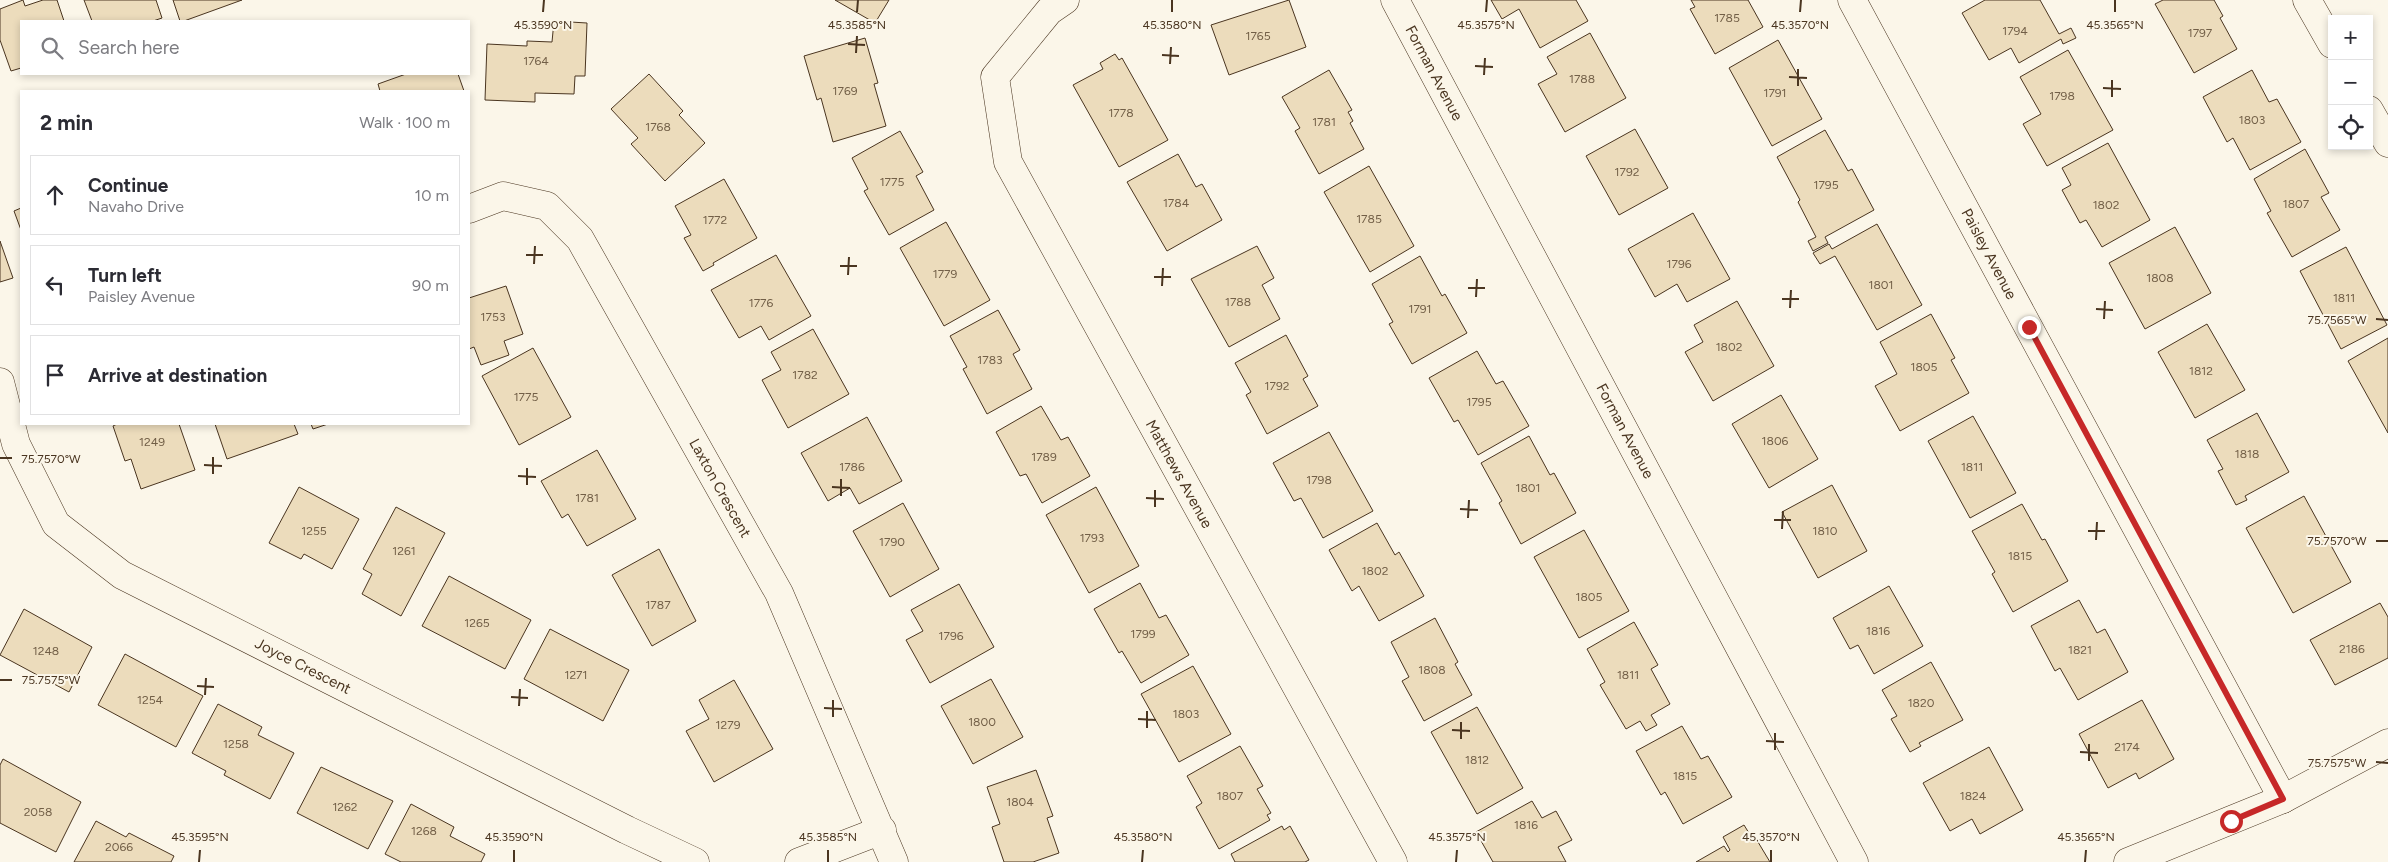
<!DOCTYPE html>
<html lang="en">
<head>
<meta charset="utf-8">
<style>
	:root { --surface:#fff; --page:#f7f7f7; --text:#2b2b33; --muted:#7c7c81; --line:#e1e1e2 }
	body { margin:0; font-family:Figtree,sans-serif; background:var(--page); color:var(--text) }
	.controls { position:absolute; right:15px; top:15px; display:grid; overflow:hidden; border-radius:0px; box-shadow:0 2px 8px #0003 }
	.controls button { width:45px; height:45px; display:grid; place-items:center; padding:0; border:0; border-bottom:1px solid var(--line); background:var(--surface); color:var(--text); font:25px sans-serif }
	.stop { position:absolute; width:15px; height:15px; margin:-11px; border:4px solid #c62828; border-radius:50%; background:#fff }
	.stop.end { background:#c62828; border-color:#fff; box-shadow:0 1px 5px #0008 }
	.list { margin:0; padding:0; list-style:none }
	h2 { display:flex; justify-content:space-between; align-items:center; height:65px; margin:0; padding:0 20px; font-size:21px }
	h2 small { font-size:16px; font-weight:400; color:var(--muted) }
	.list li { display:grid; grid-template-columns:32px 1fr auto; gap:15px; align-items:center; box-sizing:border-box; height:80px; margin:0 10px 10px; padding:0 10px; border:1px solid var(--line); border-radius:0px }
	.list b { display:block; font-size:19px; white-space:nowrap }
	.list p { margin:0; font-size:16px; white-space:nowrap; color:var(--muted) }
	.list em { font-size:16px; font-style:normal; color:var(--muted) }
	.icon { flex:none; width:28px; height:28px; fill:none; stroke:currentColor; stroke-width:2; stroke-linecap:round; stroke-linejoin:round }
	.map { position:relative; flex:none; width:2388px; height:862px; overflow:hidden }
	.search { position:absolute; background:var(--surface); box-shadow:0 2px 8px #0003; left:20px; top:20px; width:450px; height:55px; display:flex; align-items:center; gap:12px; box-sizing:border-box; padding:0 18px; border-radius:0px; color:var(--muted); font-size:19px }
	.panel { position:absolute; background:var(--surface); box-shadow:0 2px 8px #0003; left:20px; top:90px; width:450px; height:335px; border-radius:0px }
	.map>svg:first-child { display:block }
	.building { fill:#ecdcbc; stroke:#4a3520 }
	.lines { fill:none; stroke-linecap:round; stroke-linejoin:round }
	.street-casing { stroke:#4a3520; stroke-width:29 }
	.secondary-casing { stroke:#4a3520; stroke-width:29 }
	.street { stroke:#fbf6e9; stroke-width:28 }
	.secondary { stroke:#fbf6e9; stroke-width:28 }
	.route { stroke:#c62828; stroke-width:6 }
	.ticks { fill:none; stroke:#4a3520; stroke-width:2 }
	.labels { text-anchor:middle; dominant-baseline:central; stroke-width:4; stroke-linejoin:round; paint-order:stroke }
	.number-label { font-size:12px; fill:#725f47 }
	.street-label { font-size:15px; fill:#4a3520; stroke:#fbf6e9 }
	.ticks-label { font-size:12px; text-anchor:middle; fill:#4a3520; stroke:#fbf6e9; stroke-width:4; stroke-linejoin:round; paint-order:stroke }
</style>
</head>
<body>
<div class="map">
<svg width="2388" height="862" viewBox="0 0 2388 862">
	<rect width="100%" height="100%" fill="#fbf6e9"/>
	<path class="building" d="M 23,0 L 25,6 L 43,0 L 57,0 L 64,21 L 21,21 L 21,68 L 11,71 L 0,40 L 0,9 Z
		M 84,0 L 156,0 L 162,18 L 153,21 L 92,21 Z
		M 173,0 L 242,0 L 184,21 L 180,21 Z
		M 835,0 L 889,0 L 875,23 Z
		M 1289,0 L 1306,47 L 1229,75 L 1211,25 Z
		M 1491,0 L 1576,0 L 1588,21 L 1540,48 L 1519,9 L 1502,19 Z
		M 1691,0 L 1748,0 L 1763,27 L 1715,54 L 1690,9 L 1695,7 Z
		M 1985,0 L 2040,0 L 2059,34 L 2071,28 L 2076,38 L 2063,44 L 2061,39 L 2019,63 L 2011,48 L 1989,60 L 1962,13 Z
		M 2163,0 L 2214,0 L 2223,16 L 2220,18 L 2237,49 L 2194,73 L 2155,4 Z
		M 554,21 L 587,23 L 585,76 L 575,76 L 574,94 L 535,93 L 535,102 L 485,100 L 487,44 L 527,46 L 527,41 L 552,42 Z
		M 1590,33 L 1626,98 L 1565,132 L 1538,84 L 1557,74 L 1547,57 Z
		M 865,38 L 878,83 L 874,84 L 886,126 L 833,142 L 821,98 L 817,100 L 804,56 Z
		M 1778,40 L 1822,119 L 1772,146 L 1729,68 Z
		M 2068,50 L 2113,130 L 2047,166 L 2023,124 L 2041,114 L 2020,77 Z
		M 1115,54 L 1119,60 L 1122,58 L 1168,140 L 1119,167 L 1073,85 L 1103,69 L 1100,63 Z
		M 1329,70 L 1352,110 L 1348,112 L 1353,121 L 1350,123 L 1364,149 L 1319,174 L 1295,131 L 1300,128 L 1282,97 Z
		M 2252,70 L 2269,102 L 2277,99 L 2301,142 L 2250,170 L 2233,138 L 2227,142 L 2203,97 Z
		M 406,74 L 458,74 L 464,91 L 380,91 L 378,84 Z
		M 649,74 L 683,111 L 679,115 L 705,143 L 665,181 L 631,144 L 638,138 L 611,109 Z
		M 1635,129 L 1668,188 L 1619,215 L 1586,156 Z
		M 1825,130 L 1848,171 L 1852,169 L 1874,210 L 1825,237 L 1828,243 L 1813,251 L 1808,241 L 1816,237 L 1798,202 L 1800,200 L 1777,157 Z
		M 900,131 L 923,172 L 916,176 L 934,210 L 889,235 L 864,191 L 868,189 L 852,158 Z
		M 2108,143 L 2150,220 L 2102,247 L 2086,220 L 2080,223 L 2062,190 L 2071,185 L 2062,168 Z
		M 2305,149 L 2329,193 L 2321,197 L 2340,230 L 2292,257 L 2267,213 L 2271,211 L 2254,179 Z
		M 1178,154 L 1196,187 L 1202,184 L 1222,220 L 1167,251 L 1127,182 Z
		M 1369,166 L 1414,246 L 1370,272 L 1324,192 Z
		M 724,179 L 757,238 L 713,263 L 714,265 L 703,271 L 684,238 L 691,235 L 675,206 Z
		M 21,208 L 21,230 L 14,211 Z
		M 1693,213 L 1730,279 L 1687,302 L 1677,284 L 1655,297 L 1628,249 Z
		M 946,222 L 990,300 L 944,326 L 900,248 Z
		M 1877,224 L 1922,305 L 1877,330 L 1835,256 L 1820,264 L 1813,253 L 1829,244 L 1832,249 Z
		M 2175,227 L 2211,293 L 2145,329 L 2109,263 Z
		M 0,241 L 13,278 L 0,282 Z
		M 1257,246 L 1274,278 L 1262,285 L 1280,319 L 1229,347 L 1191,279 Z
		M 2346,247 L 2387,325 L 2341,349 L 2300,271 Z
		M 776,255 L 811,316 L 769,340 L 761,326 L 739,338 L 711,290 Z
		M 1420,256 L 1442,296 L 1445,294 L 1467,333 L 1412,364 L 1389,324 L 1393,322 L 1372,284 Z
		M 506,286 L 523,334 L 504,341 L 509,355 L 481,365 L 474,347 L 469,349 L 469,298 Z
		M 1737,301 L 1774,366 L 1713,401 L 1685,352 L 1703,342 L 1694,325 Z
		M 998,310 L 1020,350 L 1013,354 L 1032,389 L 987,414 L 963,369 L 967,367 L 950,336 Z
		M 1931,314 L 1955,358 L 1951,360 L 1969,393 L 1900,431 L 1875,386 L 1897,374 L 1880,342 Z
		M 2207,324 L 2245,390 L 2195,418 L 2158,352 Z
		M 813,329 L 849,394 L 788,428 L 762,380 L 781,370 L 771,352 Z
		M 1286,335 L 1308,376 L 1303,379 L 1318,406 L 1267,434 L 1246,395 L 1251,392 L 1235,363 Z
		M 2388,338 L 2388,433 L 2348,361 Z
		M 533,348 L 571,417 L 519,445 L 482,376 Z
		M 1477,351 L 1496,384 L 1503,381 L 1529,426 L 1478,455 L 1458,420 L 1454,422 L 1429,378 Z
		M 1781,395 L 1818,459 L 1769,488 L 1732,424 Z
		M 1041,406 L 1061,440 L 1068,437 L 1090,476 L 1042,503 L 1026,474 L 1020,476 L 996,432 Z
		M 2257,413 L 2289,472 L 2245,496 L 2247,500 L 2236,505 L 2218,471 L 2223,469 L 2207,440 Z
		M 1973,416 L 2016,493 L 1970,518 L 1928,441 Z
		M 867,417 L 902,481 L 859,504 L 850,488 L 828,501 L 801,453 Z
		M 117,424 L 179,424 L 195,470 L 141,489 L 131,459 L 125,461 L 113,426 Z
		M 215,424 L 294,424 L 298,434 L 227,459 Z
		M 311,424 L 328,424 L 313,429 Z
		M 1329,432 L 1373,511 L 1323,538 L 1301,498 L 1294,501 L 1273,463 Z
		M 1529,436 L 1550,475 L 1554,473 L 1576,513 L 1521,544 L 1499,503 L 1502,501 L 1481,463 Z
		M 597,450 L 636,519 L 587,546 L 568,514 L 562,518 L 541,481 Z
		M 1832,485 L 1867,551 L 1818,578 L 1782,512 Z
		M 299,487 L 359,519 L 332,569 L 304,554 L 301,559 L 269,543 Z
		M 1096,487 L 1139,566 L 1089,593 L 1046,515 Z
		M 2304,496 L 2351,582 L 2293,613 L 2246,528 Z
		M 903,503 L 939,569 L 890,597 L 853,531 Z
		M 2022,504 L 2042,540 L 2045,539 L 2068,581 L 2013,612 L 1992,574 L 1995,572 L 1972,531 Z
		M 396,507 L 445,533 L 401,616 L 362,594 L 372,574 L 363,569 Z
		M 1377,523 L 1395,555 L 1399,552 L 1424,596 L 1379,621 L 1359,586 L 1352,591 L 1329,550 Z
		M 1584,530 L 1629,611 L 1579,638 L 1534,557 Z
		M 659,549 L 696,621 L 652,646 L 612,575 Z
		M 449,576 L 531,620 L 505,669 L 422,626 Z
		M 1140,583 L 1159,618 L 1166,615 L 1189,655 L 1141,683 L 1122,651 L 1119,653 L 1094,609 Z
		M 959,584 L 994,647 L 930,683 L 906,640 L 923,631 L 911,610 Z
		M 1889,586 L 1923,646 L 1874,674 L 1858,645 L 1850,649 L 1833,618 Z
		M 2079,600 L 2097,633 L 2105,629 L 2128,672 L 2078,700 L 2060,668 L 2055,671 L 2031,626 Z
		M 2380,603 L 2388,617 L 2388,658 L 2335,685 L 2310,640 Z
		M 24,609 L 92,647 L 69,692 L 0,655 Z
		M 1435,618 L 1458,662 L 1455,664 L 1472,695 L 1424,721 L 1402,681 L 1409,677 L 1391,642 Z
		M 1634,622 L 1658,665 L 1651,669 L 1670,704 L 1651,715 L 1657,725 L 1646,731 L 1640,721 L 1626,729 L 1600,685 L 1605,682 L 1587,649 Z
		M 550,629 L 629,670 L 603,721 L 524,679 Z
		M 125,654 L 203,696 L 176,747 L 98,705 Z
		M 1931,662 L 1963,720 L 1919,743 L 1921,746 L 1910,752 L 1891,719 L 1897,716 L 1882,690 Z
		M 1193,666 L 1231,734 L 1179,762 L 1141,694 Z
		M 991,679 L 1023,737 L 973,764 L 941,706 Z
		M 734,680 L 773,749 L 714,782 L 686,731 L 709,719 L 699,700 Z
		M 2142,700 L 2174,759 L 2139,779 L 2136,773 L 2108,788 L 2079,734 Z
		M 218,704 L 262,727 L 258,735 L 294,753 L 270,799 L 224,775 L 226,771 L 192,753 Z
		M 1477,707 L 1523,788 L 1477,814 L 1431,732 Z
		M 1682,726 L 1701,759 L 1708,756 L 1732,797 L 1683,824 L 1665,792 L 1661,795 L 1636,751 Z
		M 1240,746 L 1263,786 L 1257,789 L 1271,813 L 1267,815 L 1270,820 L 1219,849 L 1196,807 L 1202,803 L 1187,776 Z
		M 1989,747 L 2023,810 L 1980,834 L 1972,819 L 1950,831 L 1923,783 Z
		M 3,759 L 81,802 L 56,852 L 0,823 L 0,765 Z
		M 321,767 L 393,801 L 368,849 L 297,813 Z
		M 1036,770 L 1053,816 L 1047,818 L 1059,853 L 1033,862 L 1004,862 L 992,827 L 1000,824 L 987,787 Z
		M 1532,801 L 1542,818 L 1556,811 L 1572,840 L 1558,847 L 1566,862 L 1493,862 L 1476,832 Z
		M 411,804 L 454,827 L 450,836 L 485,854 L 481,862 L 401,862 L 385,854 Z
		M 96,821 L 126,837 L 129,833 L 174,856 L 171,862 L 74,862 Z
		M 1744,825 L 1752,838 L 1755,837 L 1770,862 L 1696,862 L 1724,846 L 1728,852 L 1730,850 L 1723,837 Z
		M 1282,826 L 1284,830 L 1290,826 L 1309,860 L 1305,862 L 1235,862 L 1231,854 Z"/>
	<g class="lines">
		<g class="street-casing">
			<path id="street" d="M 1065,0 L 1049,11 L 995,77 L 1008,162 L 1393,862
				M 1395,0 L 1854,862
				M 1852,0 L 2283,799
				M 2307,0 L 2332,44
				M 2369,110 L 2388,143
				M 469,209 L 503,196 L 547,206 L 580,239 L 779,593 L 894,862
				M 0,382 L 16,444 L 56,524 L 122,575 L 627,830 L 695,862
				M 799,862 L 882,830"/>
		</g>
		<g class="secondary-casing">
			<path id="secondary" d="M 2128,862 L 2283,799 L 2388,743"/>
		</g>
		<use href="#street" class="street"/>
		<use href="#secondary" class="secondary"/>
	</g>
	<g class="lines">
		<path class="route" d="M 2029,327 L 2283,799 L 2231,821"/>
	</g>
	<path class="ticks" d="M 543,12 L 544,0M 857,12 L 858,0M 1172,12 L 1172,0M 1486,12 L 1487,0M 1800,12 L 1801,0M 2115,12 L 2115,0M 848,44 L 865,45M 856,53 L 857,36M 1162,55 L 1179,56M 1170,64 L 1171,47M 1475,66 L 1493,67M 1484,75 L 1485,58M 1789,77 L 1807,78M 1798,86 L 1798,69M 2103,88 L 2121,89M 2112,97 L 2112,80M 526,255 L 543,255M 534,264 L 535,246M 840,266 L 857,266M 848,275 L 849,257M 1154,277 L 1171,277M 1162,286 L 1163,268M 1468,288 L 1485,288M 1476,297 L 1477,279M 1782,299 L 1799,299M 1790,308 L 1791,290M 2096,309 L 2113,310M 2104,319 L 2105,301M 2376,319 L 2388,320M 0,458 L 12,458M 204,465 L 222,466M 213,474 L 213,457M 518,476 L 536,477M 527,485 L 527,468M 832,487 L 850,488M 841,496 L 841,479M 1146,498 L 1164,499M 1155,507 L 1155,490M 1460,509 L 1478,510M 1468,518 L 1469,500M 1774,520 L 1791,520M 1782,529 L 1783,511M 2088,531 L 2105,531M 2096,540 L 2097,522M 2376,541 L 2388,541M 0,680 L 12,680M 197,686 L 214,687M 205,695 L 206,678M 511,697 L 528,698M 519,706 L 520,689M 824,708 L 842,709M 833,717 L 833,700M 1138,719 L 1156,720M 1147,728 L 1147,711M 1452,730 L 1470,731M 1461,739 L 1461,722M 1766,741 L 1784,742M 1775,750 L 1775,733M 2080,752 L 2098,753M 2089,761 L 2089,744M 2376,762 L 2388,763M 199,862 L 200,850M 514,862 L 514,850M 828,862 L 828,850M 1142,862 L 1143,850M 1456,862 L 1457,850M 1771,862 L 1771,850M 2085,862 L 2086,850"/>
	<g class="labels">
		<g class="number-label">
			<text x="1727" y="18">1785</text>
			<text x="2015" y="31">1794</text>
			<text x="2200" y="33">1797</text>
			<text x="1258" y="36">1765</text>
			<text x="536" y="61">1764</text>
			<text x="1582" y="79">1788</text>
			<text x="845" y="91">1769</text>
			<text x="1775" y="93">1791</text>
			<text x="2062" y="96">1798</text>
			<text x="1121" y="113">1778</text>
			<text x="2252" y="120">1803</text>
			<text x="1324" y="122">1781</text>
			<text x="658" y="127">1768</text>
			<text x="1627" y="172">1792</text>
			<text x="892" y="182">1775</text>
			<text x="1826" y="185">1795</text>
			<text x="1176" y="203">1784</text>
			<text x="2296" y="204">1807</text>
			<text x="2106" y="205">1802</text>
			<text x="1369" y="219">1785</text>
			<text x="715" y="220">1772</text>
			<text x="1679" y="264">1796</text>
			<text x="945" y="274">1779</text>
			<text x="2160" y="278">1808</text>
			<text x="1881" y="285">1801</text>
			<text x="2344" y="298">1811</text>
			<text x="1238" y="302">1788</text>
			<text x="761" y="303">1776</text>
			<text x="1420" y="309">1791</text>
			<text x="493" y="317">1753</text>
			<text x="1729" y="347">1802</text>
			<text x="990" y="360">1783</text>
			<text x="1924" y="367">1805</text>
			<text x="2201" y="371">1812</text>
			<text x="805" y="375">1782</text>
			<text x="1277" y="386">1792</text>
			<text x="526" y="397">1775</text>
			<text x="1479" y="402">1795</text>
			<text x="1775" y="441">1806</text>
			<text x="152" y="442">1249</text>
			<text x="2247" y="454">1818</text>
			<text x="1044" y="457">1789</text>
			<text x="852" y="467">1786</text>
			<text x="1972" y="467">1811</text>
			<text x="1319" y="480">1798</text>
			<text x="1528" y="488">1801</text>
			<text x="587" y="498">1781</text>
			<text x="314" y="531">1255</text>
			<text x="1825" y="531">1810</text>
			<text x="1092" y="538">1793</text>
			<text x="892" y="542">1790</text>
			<text x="404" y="551">1261</text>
			<text x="2020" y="556">1815</text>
			<text x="1375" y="571">1802</text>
			<text x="1589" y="597">1805</text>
			<text x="658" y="605">1787</text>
			<text x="477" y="623">1265</text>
			<text x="1878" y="631">1816</text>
			<text x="1143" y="634">1799</text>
			<text x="951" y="636">1796</text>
			<text x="2352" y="649">2186</text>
			<text x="2080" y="650">1821</text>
			<text x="46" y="651">1248</text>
			<text x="1432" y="670">1808</text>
			<text x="576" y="675">1271</text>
			<text x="1628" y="675">1811</text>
			<text x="150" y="700">1254</text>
			<text x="1921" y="703">1820</text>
			<text x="1186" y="714">1803</text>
			<text x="982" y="722">1800</text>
			<text x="728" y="725">1279</text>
			<text x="236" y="744">1258</text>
			<text x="2127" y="747">2174</text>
			<text x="1477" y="760">1812</text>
			<text x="1685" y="776">1815</text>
			<text x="1230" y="796">1807</text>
			<text x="1973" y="796">1824</text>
			<text x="1020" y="802">1804</text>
			<text x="345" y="807">1262</text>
			<text x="38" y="812">2058</text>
			<text x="1526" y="825">1816</text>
			<text x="424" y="831">1268</text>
			<text x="119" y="847">2066</text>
		</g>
		<g class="street-label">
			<text transform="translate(1434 73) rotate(62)">Forman Avenue</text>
			<text transform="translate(1989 254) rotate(62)">Paisley Avenue</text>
			<text transform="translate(1625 431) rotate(62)">Forman Avenue</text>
			<text transform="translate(1179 474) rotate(61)">Matthews Avenue</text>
			<text transform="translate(720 488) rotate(61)">Laxton Crescent</text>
			<text transform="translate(303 666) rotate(27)">Joyce Crescent</text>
		</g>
	</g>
	<g class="ticks-label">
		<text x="543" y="29">45.3590°N</text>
		<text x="857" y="29">45.3585°N</text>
		<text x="1172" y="29">45.3580°N</text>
		<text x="1486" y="29">45.3575°N</text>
		<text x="1800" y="29">45.3570°N</text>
		<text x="2115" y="29">45.3565°N</text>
		<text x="2337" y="324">75.7565°W</text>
		<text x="51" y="463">75.7570°W</text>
		<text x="2337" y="545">75.7570°W</text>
		<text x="51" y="684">75.7575°W</text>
		<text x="2337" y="767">75.7575°W</text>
		<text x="200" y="841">45.3595°N</text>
		<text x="514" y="841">45.3590°N</text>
		<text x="828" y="841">45.3585°N</text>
		<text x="1143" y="841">45.3580°N</text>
		<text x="1457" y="841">45.3575°N</text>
		<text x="1771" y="841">45.3570°N</text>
		<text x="2086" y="841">45.3565°N</text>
	</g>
</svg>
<div class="controls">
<button>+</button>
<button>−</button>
<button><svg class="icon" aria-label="locate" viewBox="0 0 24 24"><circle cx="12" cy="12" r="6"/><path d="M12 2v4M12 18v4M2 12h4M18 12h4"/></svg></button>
</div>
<div class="stop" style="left:2231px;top:821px"></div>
<div class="stop end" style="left:2029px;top:327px"></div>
<div class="search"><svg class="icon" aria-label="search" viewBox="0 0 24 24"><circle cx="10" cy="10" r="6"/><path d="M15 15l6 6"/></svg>Search here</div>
<section class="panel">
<h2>2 min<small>Walk · 100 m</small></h2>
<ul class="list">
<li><svg class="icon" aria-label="ahead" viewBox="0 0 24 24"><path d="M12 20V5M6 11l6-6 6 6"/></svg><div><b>Continue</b><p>Navaho Drive</p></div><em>10 m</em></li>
<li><svg class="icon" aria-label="left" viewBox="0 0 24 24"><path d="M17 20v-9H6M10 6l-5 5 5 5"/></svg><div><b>Turn left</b><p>Paisley Avenue</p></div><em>90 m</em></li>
<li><svg class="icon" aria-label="arrive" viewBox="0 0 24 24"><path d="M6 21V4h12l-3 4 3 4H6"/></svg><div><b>Arrive at destination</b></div></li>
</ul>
</section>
</div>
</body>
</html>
